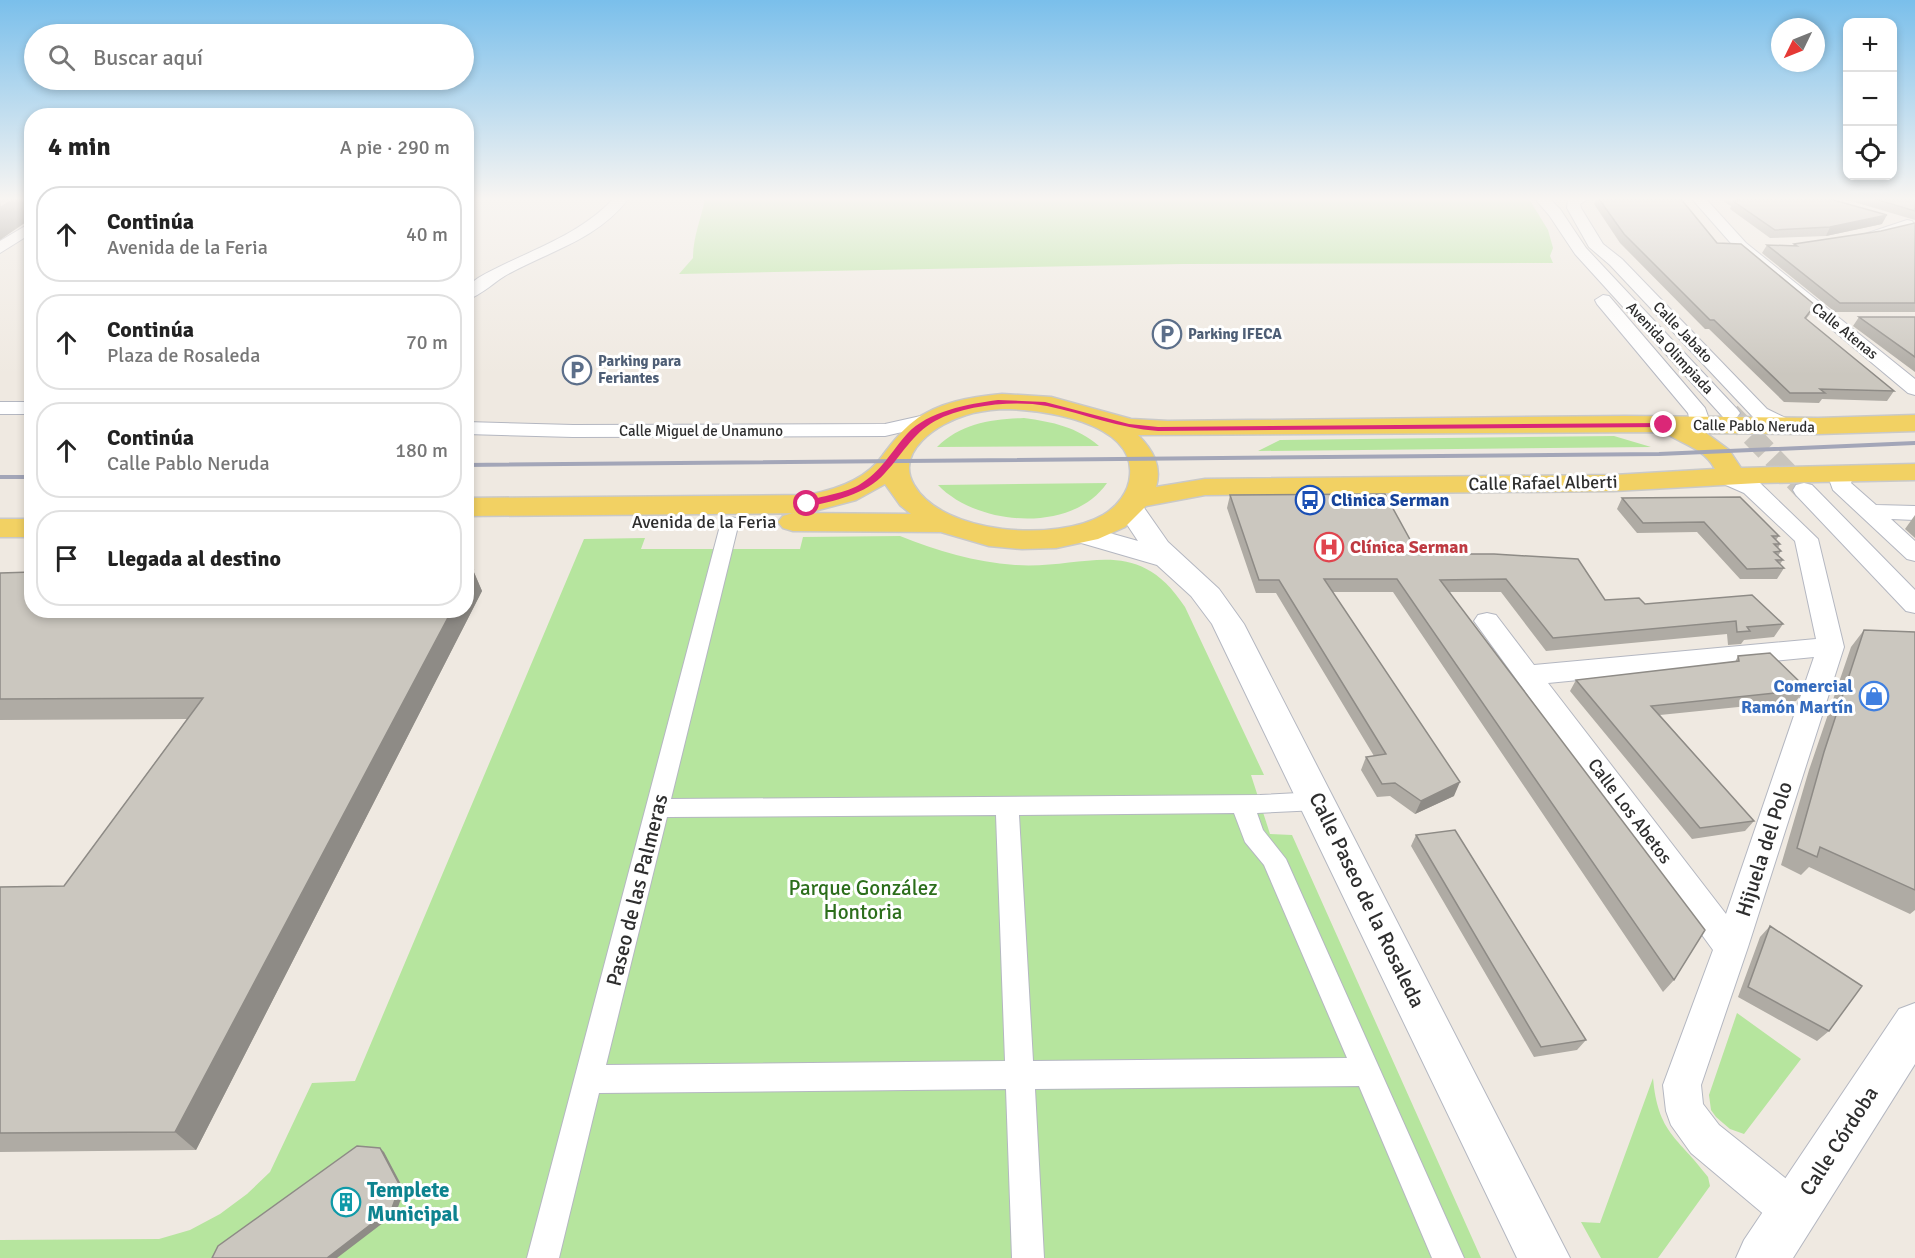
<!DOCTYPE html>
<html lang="es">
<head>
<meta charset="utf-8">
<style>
	:root { --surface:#fff; --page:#f2f2f2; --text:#222; --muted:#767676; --line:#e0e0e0 }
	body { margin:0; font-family:Signika,sans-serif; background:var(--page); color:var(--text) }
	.controls { position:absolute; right:18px; top:18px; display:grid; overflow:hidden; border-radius:12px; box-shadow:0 3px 9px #0003 }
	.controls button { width:54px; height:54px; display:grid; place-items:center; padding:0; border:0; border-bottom:2px solid var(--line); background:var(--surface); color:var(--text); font:30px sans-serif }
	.compass { position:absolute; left:1771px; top:18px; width:54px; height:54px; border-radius:50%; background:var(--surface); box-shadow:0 3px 9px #0003; rotate:227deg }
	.stop { position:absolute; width:18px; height:18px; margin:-14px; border:4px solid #db2777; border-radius:50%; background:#fff }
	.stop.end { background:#db2777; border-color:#fff; box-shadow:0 2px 6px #0008 }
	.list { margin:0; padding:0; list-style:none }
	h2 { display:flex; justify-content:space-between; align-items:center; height:78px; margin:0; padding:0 24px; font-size:26px }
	h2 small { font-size:20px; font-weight:400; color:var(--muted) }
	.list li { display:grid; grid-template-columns:39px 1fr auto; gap:18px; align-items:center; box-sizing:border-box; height:96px; margin:0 12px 12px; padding:0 12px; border:2px solid var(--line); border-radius:24px }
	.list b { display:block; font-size:22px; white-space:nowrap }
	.list p { margin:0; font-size:20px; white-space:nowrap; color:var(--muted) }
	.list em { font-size:20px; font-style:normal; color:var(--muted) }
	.icon { flex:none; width:33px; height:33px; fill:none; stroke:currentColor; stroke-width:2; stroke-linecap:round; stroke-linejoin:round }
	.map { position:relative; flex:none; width:1915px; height:1258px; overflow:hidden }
	.search { position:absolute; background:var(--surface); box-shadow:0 3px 9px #0003; left:24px; top:24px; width:450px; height:66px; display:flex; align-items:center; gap:15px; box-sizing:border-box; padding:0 21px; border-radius:33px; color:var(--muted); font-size:22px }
	.panel { position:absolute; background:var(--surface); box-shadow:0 3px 9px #0003; left:24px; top:108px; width:450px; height:510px; border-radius:24px }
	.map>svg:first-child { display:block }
	.green { fill:#b6e59e }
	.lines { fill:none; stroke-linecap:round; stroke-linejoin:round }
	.minor-tunnel { stroke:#c8c4bd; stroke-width:21; stroke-dasharray:21 10; stroke-linecap:butt }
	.pedestrian-casing { stroke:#b4b7c1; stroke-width:2 }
	.minor-casing { stroke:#b4b7c1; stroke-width:2 }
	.tertiary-casing { stroke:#b4b7c1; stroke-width:2 }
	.primary-casing { stroke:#c9c9c9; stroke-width:3 }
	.pedestrian { fill:#fff; fill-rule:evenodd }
	.minor { fill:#fff; fill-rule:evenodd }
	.tertiary { fill:#fff; fill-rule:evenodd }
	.primary { fill:#f2d163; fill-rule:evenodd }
	.rail { stroke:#a3a6b8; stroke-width:4 }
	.wall { fill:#afaba4 }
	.shaded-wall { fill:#8e8b86 }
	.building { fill:#cbc7bf; stroke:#8e8b86; stroke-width:1.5 }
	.route { fill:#db2777 }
	.labels { text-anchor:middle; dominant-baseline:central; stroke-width:6; stroke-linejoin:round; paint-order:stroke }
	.far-street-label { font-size:15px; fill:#2e2e2e; stroke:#fff }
	.far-service-label { font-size:15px; font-weight:bold; fill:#4e5e75; stroke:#fff; text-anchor:start }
	.street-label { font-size:18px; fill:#2e2e2e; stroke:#fff }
	.transit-label { font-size:18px; font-weight:bold; fill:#164399; stroke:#fff; text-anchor:start }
	.health-label { font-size:18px; font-weight:bold; fill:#be3a42; stroke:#fff; text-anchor:start }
	.shop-label { font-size:18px; font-weight:bold; fill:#366cbe; stroke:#fff; text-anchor:end }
	.near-street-label { font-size:21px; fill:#2e2e2e; stroke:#fff }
	.near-park-label { font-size:21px; fill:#2c6e1b; stroke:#fff }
	.near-culture-label { font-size:21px; font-weight:bold; fill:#0d838f; stroke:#fff; text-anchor:start }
</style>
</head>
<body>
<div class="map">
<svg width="1915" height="1258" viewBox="0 0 1915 1258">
	<rect width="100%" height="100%" fill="#efe9e1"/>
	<path class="green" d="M 705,199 L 1529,199 L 1548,230 L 1553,248 L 1550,256 L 1553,263 L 1183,264 L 679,274 L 693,258 C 693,237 701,219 705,199 Z
		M 1024,418 C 1053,422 1077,427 1099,446 L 937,447 C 961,423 992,419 1024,418 Z
		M 1614,436 L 1651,447 L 1258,451 L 1280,440 Z
		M 1107,483 C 1072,534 977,526 938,485 Z
		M 900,536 C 938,551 974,562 1015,565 C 1085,570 1136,532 1185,607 L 1264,775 L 1251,775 L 1270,834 L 1292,835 L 1481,1258 L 0,1258 L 0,1240 L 159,1239 L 190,1230 L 220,1214 L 247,1194 L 270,1172 L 312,1083 L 355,1081 L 584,539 L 645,538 L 641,549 L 800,549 L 803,537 Z
		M 1737,1013 L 1801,1059 L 1744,1134 L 1730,1129 L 1716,1117 L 1711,1110 L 1709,1095 Z
		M 1653,1078 C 1658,1134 1678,1137 1708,1177 L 1710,1186 L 1658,1258 L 1601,1258 L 1581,1222 L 1600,1223 Z"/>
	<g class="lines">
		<path class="minor-tunnel" d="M 1730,413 L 1804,490"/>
		<g class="pedestrian-casing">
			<path id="pedestrian" d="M 730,517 L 736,518 L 739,522 L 671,799 L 1260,795 L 1318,792 L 1326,795 L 1330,801 L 1326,807 L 1318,810 L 1257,813 L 1263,830 L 1286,859 L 1464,1258 L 1432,1258 L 1359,1086 L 1035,1089 L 1044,1258 L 1012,1258 L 1006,1089 L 599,1093 L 559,1258 L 527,1258 L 721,522 L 724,518 ZM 1234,813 L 1245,842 L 1264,865 L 1347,1058 L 1033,1061 L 1019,815 ZM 996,815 L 1005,1061 L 606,1065 L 667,817 Z"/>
		</g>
		<g class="minor-casing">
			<path id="minor" d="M 613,199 L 628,199 C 599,238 551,251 510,273 C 496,280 481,296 466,300 L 466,287 L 478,278 C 523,252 577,238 613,199 Z
				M 1535,199 L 1550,199 L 1560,209 L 1586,248 L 1737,409 L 1740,413 L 1737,417 L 1723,417 L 1575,254 L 1549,215 Z
				M 1568,199 L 1588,199 L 1580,204 L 1581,208 L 1603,244 L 1622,259 L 1767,409 L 1796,423 L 1799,427 L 1796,431 L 1782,431 L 1753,417 L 1610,265 L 1589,247 L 1567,208 Z
				M 1692,199 L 1706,199 L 1746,243 L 1915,379 L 1915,395 L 1908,393 L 1736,249 Z
				M 1907,220 L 1912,221 L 1914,224 L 1912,227 L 1870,242 L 1862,237 L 1865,234 Z
				M 32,222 L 32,233 L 0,253 L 0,241 Z
				M 1603,295 L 1609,296 L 1705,408 L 1709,419 L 1699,429 L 1685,429 L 1682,425 L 1689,417 L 1688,413 L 1597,304 L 1595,300 Z
				M 0,402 L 32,402 L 32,414 L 0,414 Z
				M 934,413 L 941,415 L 944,419 L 941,423 L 885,436 L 573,437 L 466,434 L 466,422 L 573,425 L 885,424 Z
				M 1843,468 L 1851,469 L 1854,474 L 1851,483 L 1876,505 L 1915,506 L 1915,520 L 1891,519 L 1915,541 L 1915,561 L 1907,559 L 1833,490 L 1829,479 L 1835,469 Z
				M 1727,471 L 1760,483 L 1818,539 L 1844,647 L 1748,947 L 1701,1085 L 1703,1104 L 1719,1125 L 1809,1197 L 1815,1212 L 1809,1227 L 1794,1233 L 1779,1227 L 1691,1153 L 1671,1125 L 1666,1111 L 1663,1085 L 1713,950 L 1474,621 L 1478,615 L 1487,613 L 1496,615 L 1534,665 L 1816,639 L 1795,541 L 1744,493 L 1719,482 L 1716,477 L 1719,472 ZM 1814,657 L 1726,914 L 1548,683 Z
				M 1804,483 L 1812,485 L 1915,590 L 1915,613 L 1906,611 L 1796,495 L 1793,490 L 1796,485 Z"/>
		</g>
		<g class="tertiary-casing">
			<path id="tertiary" d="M 1130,500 L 1140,502 L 1168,542 L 1219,589 L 1244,624 L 1570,1258 L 1517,1258 L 1212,624 L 1191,596 L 1157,565 L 1071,540 L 1067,534 L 1071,528 L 1081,525 L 1138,541 L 1116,508 L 1120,502 Z
				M 1915,1003 L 1915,1064 L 1793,1258 L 1736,1258 L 1744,1240 L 1899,1009 Z"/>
		</g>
		<g class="primary-casing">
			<path id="primary" d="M 1002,394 L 1051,397 L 1131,419 L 1168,421 L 1625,416 L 1818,418 L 1915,415 L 1915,431 L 1818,434 L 1706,433 L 1729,450 L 1741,468 L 1915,464 L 1915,480 L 1759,483 L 1614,491 L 1205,495 L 1146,506 L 1125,527 L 1098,539 L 1056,548 L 1022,549 L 989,546 L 941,532 L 793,531 L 783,528 L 778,522 L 783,516 L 793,513 L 911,514 L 900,505 L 885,484 L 856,500 L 807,513 L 466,516 L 466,498 L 807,495 C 835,490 866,480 883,455 C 892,443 902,430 914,421 C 938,402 972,397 1002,394 ZM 1002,409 C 1040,409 1135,421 1130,475 C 1129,492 1117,507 1103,515 C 1057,542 943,535 914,485 C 894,451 939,423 966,415 C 978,411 990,410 1002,409 ZM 1664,432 C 1682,444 1704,448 1715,469 L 1614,475 L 1205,479 L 1156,487 C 1162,466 1153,450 1138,435 Z
				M 0,519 L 32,519 L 32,537 L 0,537 Z"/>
		</g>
		<use href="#pedestrian" class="pedestrian"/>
		<use href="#minor" class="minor"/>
		<use href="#tertiary" class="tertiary"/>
		<use href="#primary" class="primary"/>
		<path class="rail" d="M 466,465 L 1659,454 L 1915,443
			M 0,477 L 32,477"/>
	</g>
	<path class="wall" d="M 1596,199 L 1681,199 L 1717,243 L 1810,314 L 1806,319 L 1894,391 L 1887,401 L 1822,399 L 1819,403 L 1784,402 L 1709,329 L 1705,329 L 1620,243 L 1594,204 Z
		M 1720,199 L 1830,199 L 1882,224 L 1826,236 L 1770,238 L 1730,209 L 1731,206 Z
		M 1844,199 L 1915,199 L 1915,220 Z
		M 1915,223 L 1915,312 L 1835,312 L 1762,253 L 1767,245 L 1793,246 L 1794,244 L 1881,231 Z
		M 1859,317 L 1915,317 L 1915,372 L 1853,326 Z
		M 1230,495 L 1418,554 L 1605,600 L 1645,604 L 1783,624 L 1774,637 L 1744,640 L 1741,644 L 1728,645 L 1727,634 L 1546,651 L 1501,592 L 1450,592 L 1674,980 L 1663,992 L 1393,592 L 1333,592 L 1454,796 L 1415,814 L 1390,796 L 1377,797 L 1361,770 L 1366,757 L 1374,756 L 1276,593 L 1256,593 L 1227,508 Z
		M 1622,498 L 1779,536 L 1776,540 L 1780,544 L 1778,548 L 1781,551 L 1778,556 L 1783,560 L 1780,564 L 1784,568 L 1777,579 L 1740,579 L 1697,532 L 1637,533 L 1617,509 Z
		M 1915,515 L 1915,538 L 1905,529 Z
		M 473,570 L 482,591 L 196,1150 L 0,1152 L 0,887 L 64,886 L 187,719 L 0,720 L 0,573 Z
		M 1864,630 L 1915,632 L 1915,910 L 1910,914 L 1809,867 L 1801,875 L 1781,865 L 1809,770 L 1851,647 Z
		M 1738,656 L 1805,690 L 1796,701 L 1660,715 L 1754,821 L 1745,831 L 1692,839 L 1570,691 L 1576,680 L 1735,662 Z
		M 1416,835 L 1586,1040 L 1577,1050 L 1534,1057 L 1411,846 Z
		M 1770,926 L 1829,1031 L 1817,1041 L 1738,997 L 1760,937 Z"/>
	<path class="shaded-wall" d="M 14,199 L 32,199 L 32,218 L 0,240 L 0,208 Z
		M 1887,215 L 1882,224 L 1826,236 L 1830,227 Z
		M 473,570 L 482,591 L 196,1150 L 175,1132 L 452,610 L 466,610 L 466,583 Z
		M 1460,782 L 1454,796 L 1415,814 L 1421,801 Z
		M 380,1148 L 384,1152 L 404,1190 L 396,1213 L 337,1258 L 327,1258 Z"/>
	<path class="building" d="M 0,199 L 14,199 L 0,208 Z
		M 1599,199 L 1681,199 L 1717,243 L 1741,244 L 1815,305 L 1805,318 L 1894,391 L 1820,389 L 1825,393 L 1790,393 L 1714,320 L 1710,320 L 1624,234 Z
		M 1736,199 L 1830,199 L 1887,215 L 1830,227 L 1775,230 L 1733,201 L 1740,201 Z
		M 1875,199 L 1915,199 L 1915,211 Z
		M 1915,223 L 1915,303 L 1840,303 L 1767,245 L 1797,246 L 1794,244 L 1881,231 Z
		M 1859,317 L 1915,317 L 1915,357 Z
		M 1385,494 L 1418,554 L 1494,554 L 1578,559 L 1605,600 L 1639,598 L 1645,604 L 1752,595 L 1783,624 L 1747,627 L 1750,631 L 1737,632 L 1736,621 L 1553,638 L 1506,579 L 1440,580 L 1705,930 L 1674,980 L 1397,579 L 1324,579 L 1460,782 L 1421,801 L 1395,783 L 1382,784 L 1366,757 L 1386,754 L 1279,580 L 1259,580 L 1230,495 Z
		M 1740,497 L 1779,536 L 1772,536 L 1780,544 L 1774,544 L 1781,551 L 1774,552 L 1783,560 L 1776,560 L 1784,568 L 1747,569 L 1704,522 L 1643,523 L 1622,498 Z
		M 466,570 L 473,570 L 466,583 Z
		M 32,572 L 32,610 L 452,610 L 175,1132 L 0,1133 L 0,887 L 64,886 L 203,698 L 0,699 L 0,573 Z
		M 1864,630 L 1915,632 L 1915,890 L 1820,847 L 1817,857 L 1797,848 L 1824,752 Z
		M 1770,653 L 1806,688 L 1805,690 L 1651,706 L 1754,821 L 1700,828 L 1576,680 L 1739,661 L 1738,656 Z
		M 1455,830 L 1586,1040 L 1541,1047 L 1416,835 Z
		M 1770,926 L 1862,986 L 1829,1031 L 1748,987 Z
		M 357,1146 L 380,1148 L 400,1186 L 392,1208 L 327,1258 L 212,1258 L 218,1246 Z"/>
	<linearGradient id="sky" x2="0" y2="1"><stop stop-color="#7abfeb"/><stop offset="0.53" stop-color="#f8f5f2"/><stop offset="1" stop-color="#f8f5f2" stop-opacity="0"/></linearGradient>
	<rect width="1915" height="375" fill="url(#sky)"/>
	<path class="route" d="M 998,400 L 1045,402 L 1129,424 L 1158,427 L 1664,423 L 1667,425 L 1664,427 L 1158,431 C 1119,428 1085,414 1047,406 C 1014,400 965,405 935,421 C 912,434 902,455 885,473 C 866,495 833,501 807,507 L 802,504 C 815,496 842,495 859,485 C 882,471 890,453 907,434 C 928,411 968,404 998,400 Z"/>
	<defs>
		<g id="parking-ring" transform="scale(1.5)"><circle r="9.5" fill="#fff" stroke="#5c6f8a" stroke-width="1.5"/><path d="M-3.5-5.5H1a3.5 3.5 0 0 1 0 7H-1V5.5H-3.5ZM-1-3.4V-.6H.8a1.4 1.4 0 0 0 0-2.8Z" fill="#5c6f8a"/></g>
		<g id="bus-ring" transform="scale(1.5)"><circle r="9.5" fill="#fff" stroke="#1a4fb4" stroke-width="1.5"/><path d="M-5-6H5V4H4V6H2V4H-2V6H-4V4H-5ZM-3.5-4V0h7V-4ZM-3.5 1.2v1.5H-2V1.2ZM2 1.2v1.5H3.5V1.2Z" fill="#1a4fb4"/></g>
		<g id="hospital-ring" transform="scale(1.5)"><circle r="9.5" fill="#fff" stroke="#e0444e" stroke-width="1.5"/><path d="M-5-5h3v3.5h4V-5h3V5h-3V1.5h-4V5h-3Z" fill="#e0444e"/></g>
		<g id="shop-ring" transform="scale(1.5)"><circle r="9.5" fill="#fff" stroke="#3f7fe0" stroke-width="1.5"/><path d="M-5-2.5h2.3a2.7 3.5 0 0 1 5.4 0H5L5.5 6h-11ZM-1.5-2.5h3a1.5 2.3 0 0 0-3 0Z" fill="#3f7fe0"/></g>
		<g id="building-ring" transform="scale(1.5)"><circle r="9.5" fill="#fff" stroke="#0f9aa8" stroke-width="1.5"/><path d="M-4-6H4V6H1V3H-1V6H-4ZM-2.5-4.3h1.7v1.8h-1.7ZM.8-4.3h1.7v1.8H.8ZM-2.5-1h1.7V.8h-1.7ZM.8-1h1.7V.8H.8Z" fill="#0f9aa8"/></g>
	</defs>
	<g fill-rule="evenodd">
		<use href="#parking-ring" x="1167" y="334"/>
		<use href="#parking-ring" x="577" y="370"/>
		<use href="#bus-ring" x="1310" y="500"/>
		<use href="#hospital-ring" x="1329" y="547"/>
		<use href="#shop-ring" x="1874" y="696"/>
		<use href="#building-ring" x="346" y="1202"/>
	</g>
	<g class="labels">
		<g class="far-street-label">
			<text transform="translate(1845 331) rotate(39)">Calle Atenas</text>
			<text transform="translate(1683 332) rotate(46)">Calle Jabato</text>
			<text transform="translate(1670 348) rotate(47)">Avenida Olimpiada</text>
			<text transform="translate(1754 426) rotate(1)">Calle Pablo Neruda</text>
			<text x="701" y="431">Calle Miguel de Unamuno</text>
		</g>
		<g class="far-service-label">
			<text x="1188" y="334">Parking IFECA</text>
			<text x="598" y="361">Parking para<tspan x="598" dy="17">Feriantes</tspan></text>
		</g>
		<g class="street-label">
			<text transform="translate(1543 483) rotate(-1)">Calle Rafael Alberti</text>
			<text x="704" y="522">Avenida de la Feria</text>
			<text transform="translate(1630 811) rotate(53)">Calle Los Abetos</text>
		</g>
		<g class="transit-label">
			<text x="1331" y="500">Clinica Serman</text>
		</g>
		<g class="health-label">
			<text x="1350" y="547">Clínica Serman</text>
		</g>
		<g class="shop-label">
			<text x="1853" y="686">Comercial<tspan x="1853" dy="21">Ramón Martín</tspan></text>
		</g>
		<g class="near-street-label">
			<text transform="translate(1764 849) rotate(-72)">Hijuela del Polo</text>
			<text transform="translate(637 890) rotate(-76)">Paseo de las Palmeras</text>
			<text transform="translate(1367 900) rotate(64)">Calle Paseo de la Rosaleda</text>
			<text transform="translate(1839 1141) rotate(-57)">Calle Córdoba</text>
		</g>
		<g class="near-park-label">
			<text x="863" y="888">Parque González<tspan x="863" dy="24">Hontoria</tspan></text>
		</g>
		<g class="near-culture-label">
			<text x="367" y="1190">Templete<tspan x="367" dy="24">Municipal</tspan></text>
		</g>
	</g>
</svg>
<div class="controls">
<button>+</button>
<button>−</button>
<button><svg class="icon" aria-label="locate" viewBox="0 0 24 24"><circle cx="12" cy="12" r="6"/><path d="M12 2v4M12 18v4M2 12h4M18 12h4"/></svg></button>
</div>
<svg class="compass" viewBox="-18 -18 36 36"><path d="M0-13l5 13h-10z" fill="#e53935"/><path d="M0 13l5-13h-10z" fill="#767676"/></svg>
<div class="stop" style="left:807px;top:504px"></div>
<div class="stop end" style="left:1664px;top:425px"></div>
<div class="search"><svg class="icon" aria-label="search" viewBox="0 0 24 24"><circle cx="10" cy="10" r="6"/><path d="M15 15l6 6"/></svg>Buscar aquí</div>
<section class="panel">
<h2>4 min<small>A pie · 290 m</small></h2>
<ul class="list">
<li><svg class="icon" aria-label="ahead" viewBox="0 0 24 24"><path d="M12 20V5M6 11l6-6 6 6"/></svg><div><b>Continúa</b><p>Avenida de la Feria</p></div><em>40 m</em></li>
<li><svg class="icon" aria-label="ahead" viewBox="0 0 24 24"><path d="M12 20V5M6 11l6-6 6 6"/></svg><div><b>Continúa</b><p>Plaza de Rosaleda</p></div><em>70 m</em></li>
<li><svg class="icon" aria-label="ahead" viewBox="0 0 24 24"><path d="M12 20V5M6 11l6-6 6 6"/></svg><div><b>Continúa</b><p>Calle Pablo Neruda</p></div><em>180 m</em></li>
<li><svg class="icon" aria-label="arrive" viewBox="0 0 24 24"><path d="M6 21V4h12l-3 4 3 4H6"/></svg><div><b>Llegada al destino</b></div></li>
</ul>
</section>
</div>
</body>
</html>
